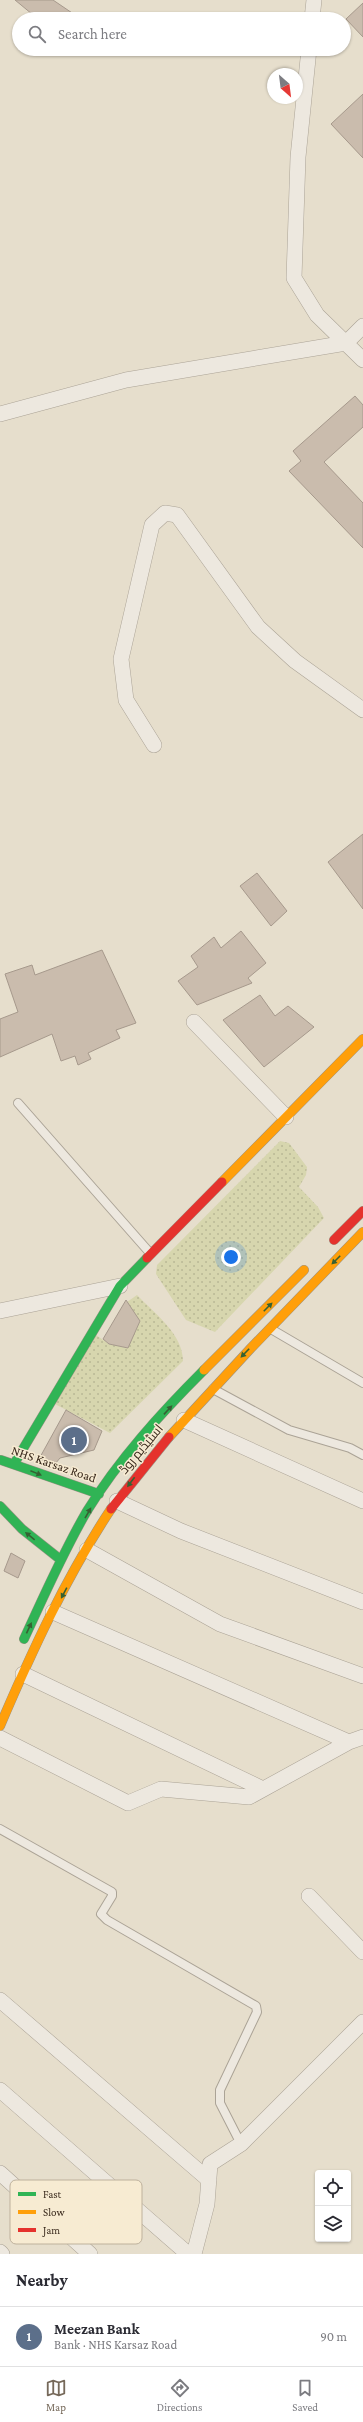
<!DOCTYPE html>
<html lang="en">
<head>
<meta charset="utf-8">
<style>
	:root { --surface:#fff; --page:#f2f2f3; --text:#2b2b33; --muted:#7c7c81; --line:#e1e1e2; --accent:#76695a }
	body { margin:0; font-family:"Crimson Pro",Cairo,serif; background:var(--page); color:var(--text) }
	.controls { position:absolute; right:12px; bottom:12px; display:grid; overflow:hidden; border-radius:4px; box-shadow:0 1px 3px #0004 }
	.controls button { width:36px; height:36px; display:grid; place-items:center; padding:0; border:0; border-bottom:1px solid var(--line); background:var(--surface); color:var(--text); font:20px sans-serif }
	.compass { position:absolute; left:267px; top:68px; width:36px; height:36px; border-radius:50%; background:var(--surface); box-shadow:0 1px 3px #0004; rotate:152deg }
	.you { position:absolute; left:231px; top:1257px; width:14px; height:14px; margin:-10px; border:3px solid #fff; border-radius:50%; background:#1a73e8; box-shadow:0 0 0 6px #1a73e833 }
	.badge { display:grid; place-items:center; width:26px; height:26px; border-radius:50%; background:var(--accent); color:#fff; font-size:13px; font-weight:700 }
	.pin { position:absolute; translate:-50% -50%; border:2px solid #fff; box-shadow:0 1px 4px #0006 }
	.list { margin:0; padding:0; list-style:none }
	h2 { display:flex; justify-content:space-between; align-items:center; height:52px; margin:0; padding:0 16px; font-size:17px }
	h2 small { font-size:13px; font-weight:400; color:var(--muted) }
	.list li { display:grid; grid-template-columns:26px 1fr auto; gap:12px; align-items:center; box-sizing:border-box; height:60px; padding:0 16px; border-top:1px solid var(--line) }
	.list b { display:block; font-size:15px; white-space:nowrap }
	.list p { margin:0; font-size:13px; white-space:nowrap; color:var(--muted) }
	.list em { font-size:13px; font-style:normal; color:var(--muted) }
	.icon { flex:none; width:22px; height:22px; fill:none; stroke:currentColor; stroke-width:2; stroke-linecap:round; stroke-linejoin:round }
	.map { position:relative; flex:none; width:363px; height:2254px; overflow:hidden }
	.search { position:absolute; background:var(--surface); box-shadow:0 1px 3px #0004; left:12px; right:12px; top:12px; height:44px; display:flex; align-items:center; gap:10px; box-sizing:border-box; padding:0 14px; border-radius:22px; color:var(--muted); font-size:15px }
	.sheet { height:112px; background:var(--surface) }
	nav { display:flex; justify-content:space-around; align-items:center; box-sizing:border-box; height:56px; border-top:1px solid var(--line); background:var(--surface); font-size:11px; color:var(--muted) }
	nav a { display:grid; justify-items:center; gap:2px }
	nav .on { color:var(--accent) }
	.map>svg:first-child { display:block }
	.grass { fill:url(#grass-dots) }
	.building { fill:#cabcad; stroke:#a6998c }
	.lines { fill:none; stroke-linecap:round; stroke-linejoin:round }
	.lane-casing { stroke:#aba396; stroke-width:10 }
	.street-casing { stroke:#aba396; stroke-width:16 }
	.fast-casing { stroke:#9b9285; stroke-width:10 }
	.slow-casing { stroke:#9b9285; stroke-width:10 }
	.jam-casing { stroke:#9b9285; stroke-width:10 }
	.lane { stroke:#ede8df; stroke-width:8 }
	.street { stroke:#ede8df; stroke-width:15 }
	.fast { stroke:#30b455; stroke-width:9 }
	.slow { stroke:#ff9f0a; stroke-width:9 }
	.jam { stroke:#e5322d; stroke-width:9 }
	.oneway { fill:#366133 }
	.labels { text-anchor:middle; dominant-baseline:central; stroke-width:3; stroke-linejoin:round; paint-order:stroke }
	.street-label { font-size:13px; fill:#3a2a1d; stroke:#f7ebd2 }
	.key { fill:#f7ebd2; stroke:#beb19c; stroke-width:1 }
	.key-label { font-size:11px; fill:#3a2a1d }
</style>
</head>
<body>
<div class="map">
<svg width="363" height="2254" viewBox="0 0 363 2254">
	<defs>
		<pattern id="grass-dots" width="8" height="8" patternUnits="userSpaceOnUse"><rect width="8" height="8" fill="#d7d6ae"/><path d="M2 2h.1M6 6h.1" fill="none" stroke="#b9b895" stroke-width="1.8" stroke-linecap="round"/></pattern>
	</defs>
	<rect width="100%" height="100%" fill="#e6decc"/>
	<path class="grass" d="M 280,1141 L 289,1143 L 307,1167 L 306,1175 L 299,1187 L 318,1207 L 324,1218 L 215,1332 L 186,1320 L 156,1274 L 157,1265 Z
		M 137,1295 C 155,1314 183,1334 183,1361 L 110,1433 L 55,1404 L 96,1335 L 109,1344 L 128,1348 L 140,1321 L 127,1302 Z"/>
	<path class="building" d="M 15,0 L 53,0 L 81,19 L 38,19 Z
		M 363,3 L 363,37 L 346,19 Z
		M 363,94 L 363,158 L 331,124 Z
		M 355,396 L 363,405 L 363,427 L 324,462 L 363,503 L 363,548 L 289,471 L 301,461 L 293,451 Z
		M 363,834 L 363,909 L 328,862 Z
		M 257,873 L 287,911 L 271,926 L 240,886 Z
		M 241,931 L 266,963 L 248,978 L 252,983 L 197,1005 L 178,981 L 198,967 L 191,956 L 214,937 L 221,948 Z
		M 102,950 L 136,1023 L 116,1030 L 120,1038 L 88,1053 L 91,1059 L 78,1065 L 75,1056 L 61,1061 L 52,1034 L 0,1057 L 0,1019 L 18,1012 L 5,974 L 32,965 L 35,975 Z
		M 260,995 L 275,1016 L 288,1006 L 314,1027 L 264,1067 L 223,1020 Z
		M 126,1300 L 140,1321 L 128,1348 L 109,1344 L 103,1339 Z
		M 66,1410 L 102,1431 L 94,1450 L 60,1458 L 55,1464 L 39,1459 Z
		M 11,1553 L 25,1561 L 18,1578 L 4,1571 Z"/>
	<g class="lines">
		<g class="lane-casing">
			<path id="lane" d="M 18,1103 L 150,1253
				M 271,1329 L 363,1383
				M 213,1389 L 289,1430 L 350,1448 L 363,1455
				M 0,1829 L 112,1892 L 112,1896 L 101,1914 L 107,1920 L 256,2006 L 257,2012 L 220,2090 L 220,2103 L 241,2144"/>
		</g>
		<g class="street-casing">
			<path id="street" d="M 312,19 L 314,0
				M 309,49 L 298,157 L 294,278 L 317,315 L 363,360
				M 0,414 L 126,380 L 346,343 L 363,326
				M 154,745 L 126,700 L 121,659 L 152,525 L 165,513 L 177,515 L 258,627 L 295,661 L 363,710
				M 194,1022 L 286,1117
				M 0,1311 L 120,1286
				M 184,1420 L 363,1501
				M 117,1501 L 181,1531 L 363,1602
				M 87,1550 L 220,1624 L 363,1676
				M 53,1612 L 349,1742
				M 23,1674 L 263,1789
				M 0,1738 L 128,1803 L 161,1789 L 249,1797 L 349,1742 L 363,1737
				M 309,1896 L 363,1952
				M 0,2000 L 209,2180
				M 0,2090 L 188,2254
				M 0,2173 L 90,2254
				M 0,2252 L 2,2254
				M 194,2254 L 207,2204 L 210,2164 L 241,2144 L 363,2022"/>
		</g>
		<g class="fast-casing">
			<path id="fast" d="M 1,1460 L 99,1494
				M 14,1464 L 120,1286 L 147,1258
				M 0,1506 L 22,1529 L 61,1560
				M 24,1639 C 44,1596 63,1552 87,1511 C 119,1459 161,1413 204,1370"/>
		</g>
		<g class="slow-casing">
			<path id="slow" d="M 222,1182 L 363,1039
				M 204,1370 L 304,1270
				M 169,1437 L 251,1348 L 363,1232
				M 0,1726 C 32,1651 66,1577 111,1509"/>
		</g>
		<g class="jam-casing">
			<path id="jam" d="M 334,1240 L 363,1211
				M 147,1258 L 222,1182
				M 111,1509 L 169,1437"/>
		</g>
		<use href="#lane" class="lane"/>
		<use href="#street" class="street"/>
		<use href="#fast" class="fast"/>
		<use href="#slow" class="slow"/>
		<use href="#jam" class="jam"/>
	</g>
	<defs><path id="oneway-solid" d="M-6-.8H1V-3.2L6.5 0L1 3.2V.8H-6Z"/></defs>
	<g class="oneway">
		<use href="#oneway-solid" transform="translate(336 1260) rotate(135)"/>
		<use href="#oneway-solid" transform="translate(268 1307) rotate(-45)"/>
		<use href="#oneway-solid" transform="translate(245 1353) rotate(134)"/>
		<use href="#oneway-solid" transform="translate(168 1410) rotate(-47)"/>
		<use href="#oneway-solid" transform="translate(36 1473) rotate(22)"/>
		<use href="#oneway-solid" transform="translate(131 1482) rotate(127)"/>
		<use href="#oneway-solid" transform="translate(88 1513) rotate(-60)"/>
		<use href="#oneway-solid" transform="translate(30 1536) rotate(-141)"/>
		<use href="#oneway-solid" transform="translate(64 1593) rotate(118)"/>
		<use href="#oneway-solid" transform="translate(29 1628) rotate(-65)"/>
	</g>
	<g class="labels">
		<g class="street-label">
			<text transform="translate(141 1449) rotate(-50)">اسٹیڈیم روڈ</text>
			<text transform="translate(54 1464) rotate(19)">NHS Karsaz Road</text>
		</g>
	</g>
	<rect x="10" y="2180" width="132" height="64" rx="6" class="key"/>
	<rect x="18" y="2192" width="18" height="4" fill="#30b455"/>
	<rect x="18" y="2210" width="18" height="4" fill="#ff9f0a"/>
	<rect x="18" y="2228" width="18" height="4" fill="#e5322d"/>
	<g class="key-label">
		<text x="43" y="2198">Fast</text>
		<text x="43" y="2216">Slow</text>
		<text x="43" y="2234">Jam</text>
	</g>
</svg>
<div class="controls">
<button><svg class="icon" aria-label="locate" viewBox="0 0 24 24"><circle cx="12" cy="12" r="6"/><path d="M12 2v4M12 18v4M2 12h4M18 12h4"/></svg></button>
<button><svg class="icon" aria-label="layers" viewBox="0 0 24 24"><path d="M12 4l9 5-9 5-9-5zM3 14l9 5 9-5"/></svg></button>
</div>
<svg class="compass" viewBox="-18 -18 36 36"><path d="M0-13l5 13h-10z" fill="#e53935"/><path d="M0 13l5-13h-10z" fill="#7c7c81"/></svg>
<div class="you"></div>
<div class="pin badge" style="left:74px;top:1440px;background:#5c6f8a">1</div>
<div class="search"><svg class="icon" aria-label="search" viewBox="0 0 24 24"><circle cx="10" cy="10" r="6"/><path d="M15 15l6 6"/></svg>Search here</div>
</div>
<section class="sheet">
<h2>Nearby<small></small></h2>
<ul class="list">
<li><span class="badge" style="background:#5c6f8a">1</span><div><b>Meezan Bank</b><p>Bank · NHS Karsaz Road</p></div><em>90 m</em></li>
</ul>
</section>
<nav>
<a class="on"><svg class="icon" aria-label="map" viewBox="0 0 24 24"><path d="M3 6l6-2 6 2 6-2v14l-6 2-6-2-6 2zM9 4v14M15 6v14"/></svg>Map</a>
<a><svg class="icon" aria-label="directions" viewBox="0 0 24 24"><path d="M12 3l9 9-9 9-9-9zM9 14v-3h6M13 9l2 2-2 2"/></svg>Directions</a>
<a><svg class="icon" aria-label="saved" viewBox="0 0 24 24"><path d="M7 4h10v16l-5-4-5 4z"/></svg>Saved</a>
</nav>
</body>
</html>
